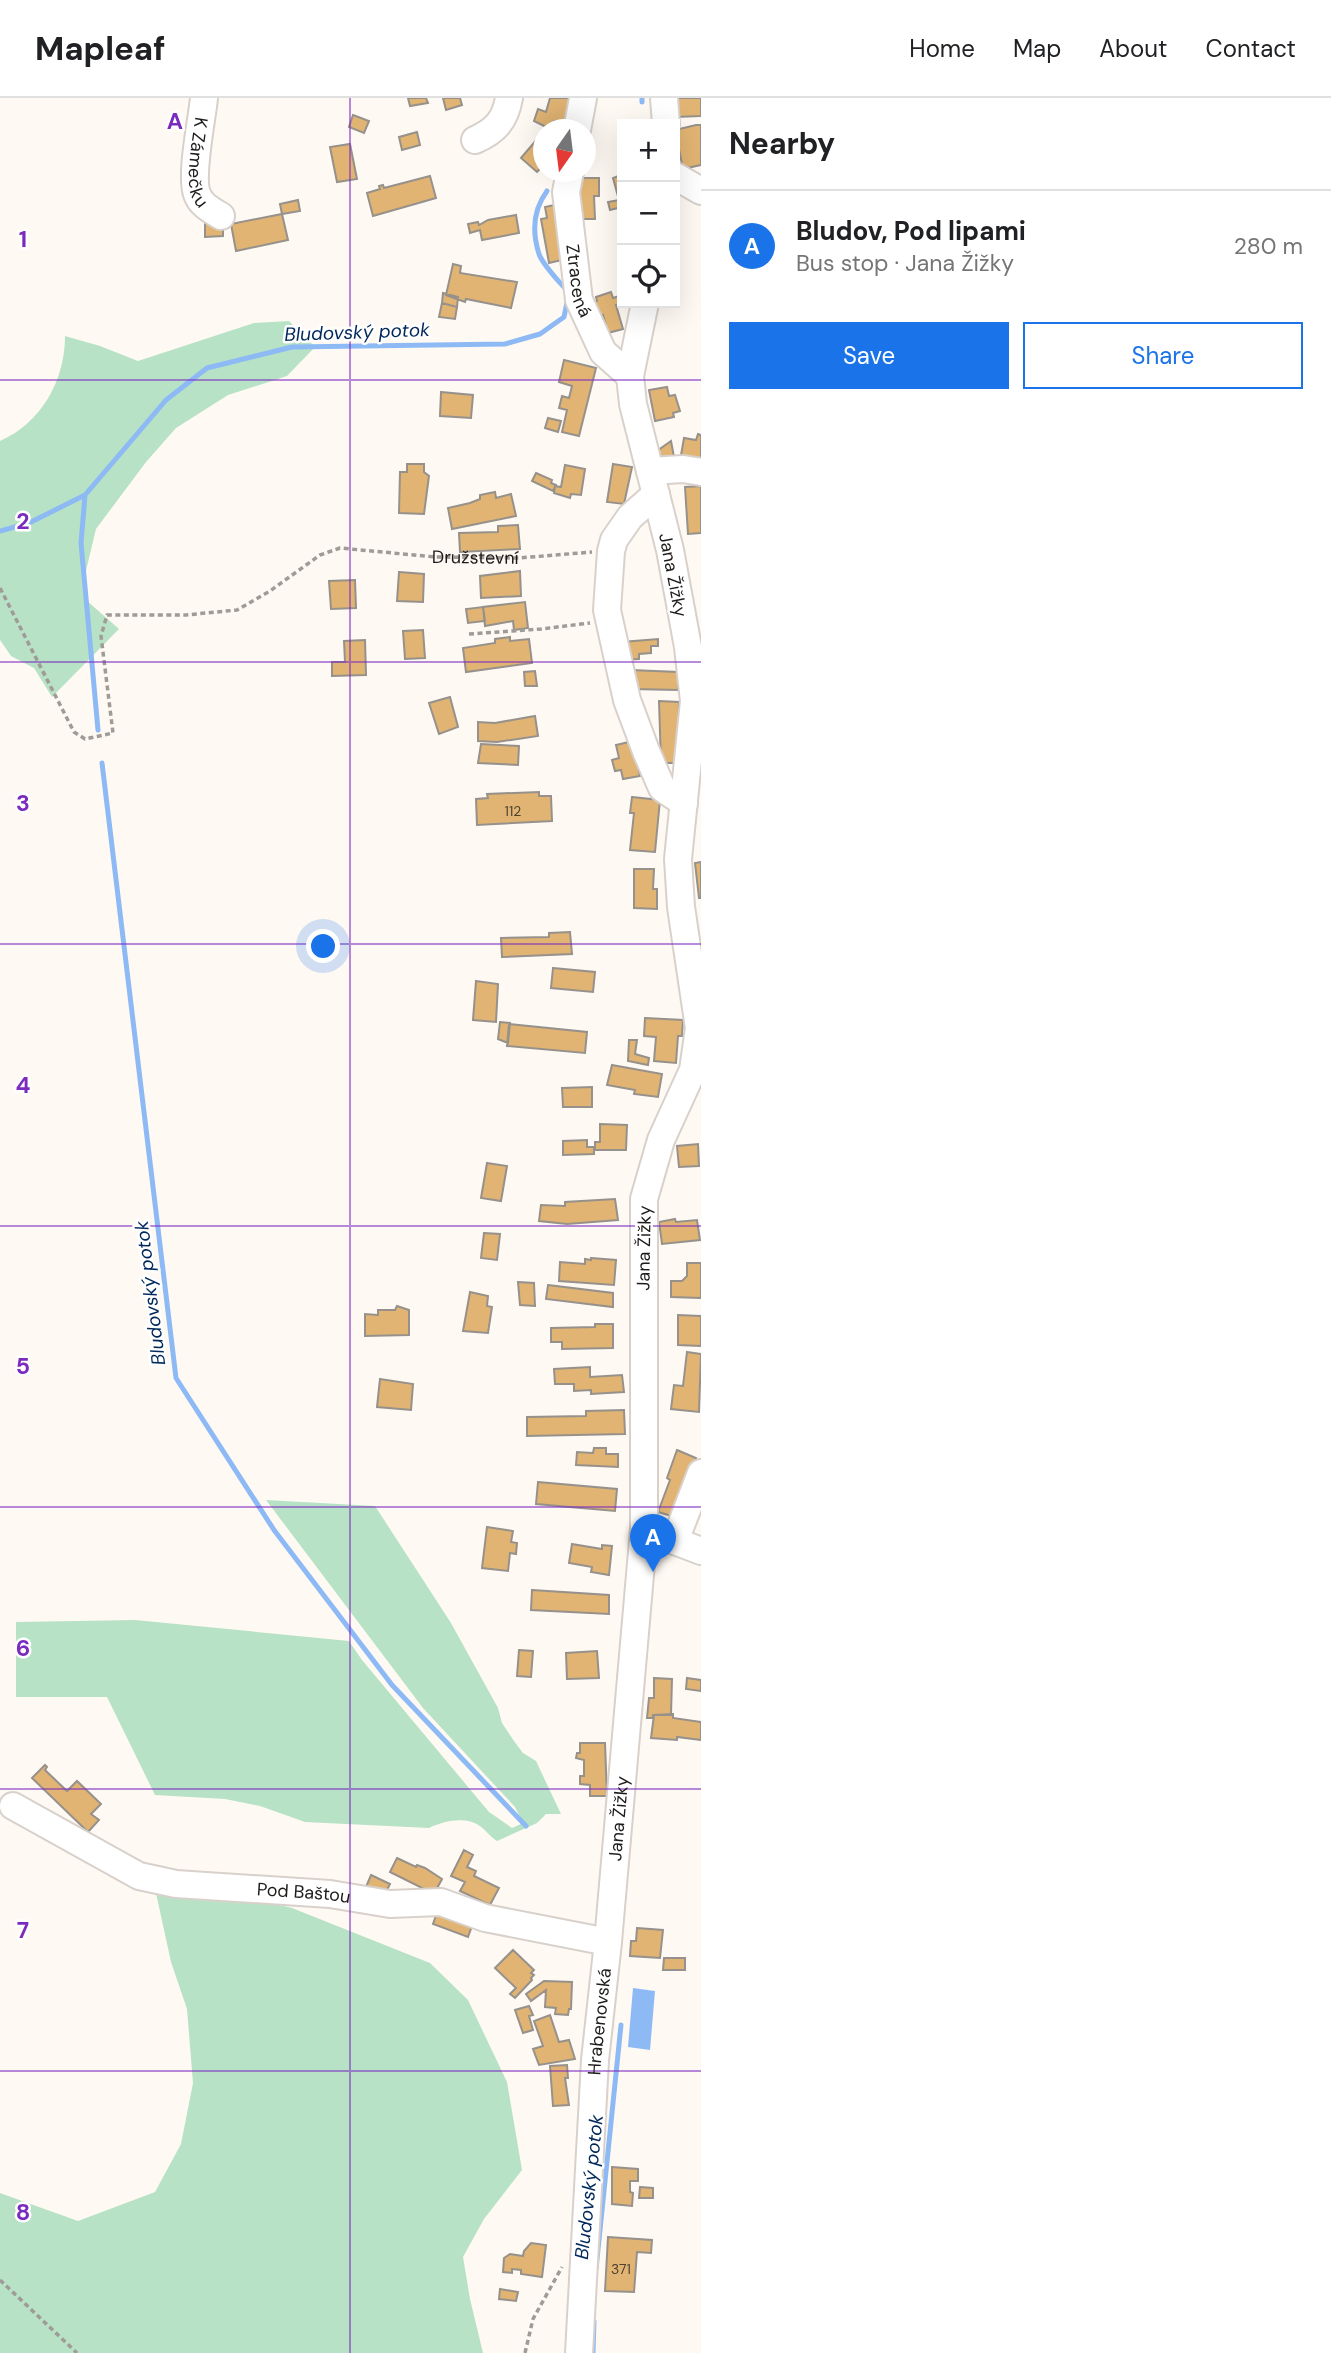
<!DOCTYPE html>
<html lang="en">
<head>
<meta charset="utf-8">
<style>
	:root { --surface:#fff; --page:#f6f6f6; --text:#202124; --muted:#757577; --line:#e0e0e0; --accent:#1a73e8 }
	body { margin:0; font-family:"DM Sans",sans-serif; background:var(--page); color:var(--text) }
	.controls { position:absolute; right:21px; top:21px; display:grid; overflow:hidden; border-radius:0px; box-shadow:0 7px 28px #0002 }
	.controls button { width:63px; height:63px; display:grid; place-items:center; padding:0; border:0; border-bottom:2px solid var(--line); background:var(--surface); color:var(--text); font:35px sans-serif }
	.compass { position:absolute; left:533px; top:21px; width:63px; height:63px; border-radius:50%; background:var(--surface); box-shadow:0 7px 28px #0002; rotate:194deg }
	.you { position:absolute; left:324px; top:849px; width:24px; height:24px; margin:-18px; border:5px solid #fff; border-radius:50%; background:#1a73e8; box-shadow:0 0 0 10px #1a73e833 }
	.badge { display:grid; place-items:center; width:46px; height:46px; border-radius:50%; background:var(--accent); color:#fff; font-size:23px; font-weight:700 }
	.pin { position:absolute; translate:-50% -58px; filter:drop-shadow(0 2px 4px #0008) }
	.pin::after { content:''; position:absolute; top:37px; width:24px; height:21px; background:inherit; clip-path:polygon(0 0,100% 0,50% 100%) }
	.list { margin:0; padding:0; list-style:none }
	h2 { display:flex; justify-content:space-between; align-items:center; height:91px; margin:0; padding:0 28px; font-size:30px }
	h2 small { font-size:23px; font-weight:400; color:var(--muted) }
	.list li { display:grid; grid-template-columns:46px 1fr auto; gap:21px; align-items:center; box-sizing:border-box; height:112px; padding:0 28px; border-top:2px solid var(--line) }
	.list b { display:block; font-size:26px; white-space:nowrap }
	.list p { margin:0; font-size:23px; white-space:nowrap; color:var(--muted) }
	.list em { font-size:23px; font-style:normal; color:var(--muted) }
	.actions { display:flex; gap:14px; padding:21px 28px }
	.actions a { flex:1; padding:16px 0; border:2px solid var(--accent); border-radius:0px; text-align:center; font-size:24px; color:var(--accent) }
	.actions .main { background:var(--accent); color:#fff }
	.icon { flex:none; width:38px; height:38px; fill:none; stroke:currentColor; stroke-width:2; stroke-linecap:round; stroke-linejoin:round }
	.map { position:relative; flex:none; width:701px; height:2255px; overflow:hidden }
	header { display:flex; align-items:center; gap:42px; box-sizing:border-box; height:98px; padding:0 35px; background:var(--surface); border-bottom:2px solid var(--line) }
	header strong { font-size:33px }
	nav { display:flex; gap:38px; margin-inline-start:auto; font-size:24px }
	main { display:flex }
	aside { flex:1; background:var(--surface) }
	.map>svg:first-child { display:block }
	.green { fill:#b7e2c5 }
	.water { fill:#8dbaf5 }
	.lines { fill:none; stroke-linecap:round; stroke-linejoin:round }
	.stream { stroke:#8dbaf5; stroke-width:5 }
	.building { fill:#e1b473; stroke:#96918b; stroke-width:2 }
	.minor-casing { stroke:#d8d1cb; stroke-width:30 }
	.path { stroke:#9f9b97; stroke-width:3.5; stroke-dasharray:5 3.5; stroke-linecap:butt }
	.minor { stroke:#fff; stroke-width:26 }
	.grid { fill:none; stroke:#7b2cbf; stroke-width:2; stroke-opacity:0.55 }
	.labels { text-anchor:middle; dominant-baseline:central; stroke-width:5; stroke-linejoin:round; paint-order:stroke }
	.number-label { font-size:14px; fill:#4f4230 }
	.street-label { font-size:18px; fill:#1e1c1a; stroke:#fff }
	.water-label { font-size:19px; font-style:italic; fill:#00285b; stroke:#fff }
	.grid-label { font-size:23px; text-anchor:middle; font-weight:bold; fill:#7b2cbf; stroke:#fff; stroke-width:5; stroke-linejoin:round; paint-order:stroke }
</style>
</head>
<body>
<header>
<strong>Mapleaf</strong>
<nav><a>Home</a><a>Map</a><a>About</a><a>Contact</a></nav>
</header>
<main>
<div class="map">
<svg width="701" height="2255" viewBox="0 0 701 2255">
	<rect width="100%" height="100%" fill="#fff9f4"/>
	<path class="green" d="M 289,223 L 315,249 L 287,278 L 228,297 L 176,330 L 146,364 L 96,431 L 84,481 L 86,502 L 119,531 L 52,599 L 34,570 L 11,558 L 0,542 L 0,343 C 41,325 65,283 65,238 L 100,248 L 138,263 L 254,225 Z
		M 266,1402 L 375,1408 L 451,1525 L 498,1610 L 502,1625 L 514,1643 L 523,1655 L 536,1663 L 561,1716 L 546,1716 L 537,1725 L 497,1743 C 490,1739 486,1732 480,1728 C 465,1718 444,1723 429,1730 L 305,1724 L 260,1708 L 225,1701 L 155,1697 L 107,1599 L 16,1599 L 16,1524 L 135,1522 L 349,1543 L 362,1562 L 489,1714 L 512,1730 L 523,1725 L 515,1709 L 423,1610 Z
		M 199,1788 L 292,1810 L 430,1865 L 468,1902 L 507,1984 L 522,2072 L 484,2121 L 463,2159 L 470,2201 L 483,2255 L 0,2255 L 0,2095 L 78,2123 L 155,2094 L 181,2046 L 193,1985 L 187,1911 L 171,1864 L 156,1795 Z"/>
	<path class="water" d="M 633,1890 L 655,1893 L 650,1952 L 628,1949 Z"/>
	<g class="lines">
		<path class="stream" d="M 642,4 L 642,0
			M 0,433 L 29,425 L 85,397
			M 98,632 L 81,445 L 85,397 L 166,302 L 207,270 L 292,249 L 505,246 L 540,236 L 564,219 L 569,195 C 560,184 544,169 539,156 C 532,134 533,112 547,93
			M 102,665 L 176,1280 L 274,1432 L 392,1587 L 526,1728
			M 596,2171 L 621,1927
			M 593,2255 L 594,2223"/>
	</g>
	<path class="building" d="M 408,0 L 426,0 L 428,5 L 410,8 Z
		M 443,0 L 460,0 L 462,7 L 446,12 Z
		M 550,0 L 571,0 L 564,25 L 554,23 L 552,32 L 534,23 L 538,11 L 546,14 Z
		M 676,0 L 701,0 L 701,18 L 676,19 Z
		M 353,17 L 369,23 L 364,35 L 349,29 Z
		M 696,27 L 701,27 L 701,67 L 683,71 L 675,32 Z
		M 417,34 L 420,47 L 402,52 L 399,39 Z
		M 538,40 L 544,44 L 544,67 L 537,74 L 521,60 Z
		M 350,46 L 357,81 L 337,84 L 330,49 Z
		M 621,77 L 622,109 L 610,112 L 608,104 L 619,102 L 613,80 Z
		M 430,78 L 436,100 L 373,118 L 367,95 L 380,91 L 379,88 L 383,87 L 384,90 Z
		M 578,80 L 599,80 L 599,98 L 594,98 L 595,121 L 580,121 Z
		M 298,102 L 300,113 L 282,116 L 280,106 Z
		M 559,106 L 570,160 L 549,165 L 541,121 L 547,120 L 545,109 Z
		M 282,116 L 288,142 L 236,153 L 231,126 Z
		M 516,117 L 519,135 L 482,142 L 480,132 L 470,135 L 468,126 L 478,124 L 479,127 L 488,122 Z
		M 222,122 L 227,124 L 228,130 L 223,130 L 223,138 L 205,139 L 205,123 Z
		M 453,166 L 461,168 L 460,175 L 517,184 L 511,210 L 466,201 L 465,204 L 446,197 Z
		M 611,194 L 613,200 L 619,198 L 621,206 L 616,207 L 623,231 L 608,235 L 603,217 L 597,218 L 594,204 L 597,203 L 596,199 Z
		M 443,195 L 458,199 L 457,209 L 442,205 Z
		M 442,205 L 457,209 L 455,221 L 439,219 Z
		M 564,262 L 596,270 L 579,338 L 562,334 L 567,312 L 559,310 L 562,298 L 569,300 L 572,288 L 559,284 Z
		M 667,289 L 669,298 L 675,297 L 680,313 L 673,315 L 674,319 L 655,323 L 649,292 Z
		M 441,294 L 473,297 L 471,320 L 440,318 Z
		M 548,320 L 561,323 L 558,334 L 545,330 Z
		M 698,336 L 701,337 L 701,367 L 680,363 L 684,340 L 696,342 Z
		M 671,343 L 674,359 L 660,365 L 657,353 Z
		M 407,366 L 424,366 L 424,374 L 429,378 L 424,416 L 399,415 L 400,374 L 407,374 Z
		M 613,366 L 632,369 L 624,406 L 607,404 Z
		M 565,367 L 585,371 L 581,397 L 571,396 L 570,400 L 554,395 L 555,388 L 561,389 Z
		M 536,375 L 552,382 L 551,385 L 556,387 L 553,393 L 532,383 Z
		M 701,388 L 701,435 L 688,436 L 685,389 Z
		M 495,394 L 496,400 L 511,396 L 516,418 L 452,431 L 448,410 L 470,405 L 480,401 L 480,397 Z
		M 518,427 L 520,451 L 460,454 L 459,435 L 498,434 L 498,428 Z
		M 520,473 L 521,498 L 481,500 L 480,478 Z
		M 399,474 L 424,476 L 423,504 L 397,503 Z
		M 355,482 L 356,510 L 331,511 L 329,483 Z
		M 525,504 L 528,530 L 514,532 L 513,523 L 485,528 L 483,509 Z
		M 483,509 L 485,523 L 468,525 L 466,511 Z
		M 423,532 L 425,560 L 405,561 L 403,533 Z
		M 510,539 L 510,543 L 529,541 L 532,565 L 466,574 L 463,550 L 495,545 L 495,541 Z
		M 658,541 L 658,548 L 651,548 L 651,555 L 639,556 L 639,561 L 624,562 L 622,544 Z
		M 365,542 L 366,577 L 332,578 L 332,564 L 345,564 L 344,543 Z
		M 631,572 L 678,574 L 678,592 L 630,591 Z
		M 535,573 L 537,588 L 525,588 L 524,574 Z
		M 450,599 L 458,629 L 439,636 L 429,605 Z
		M 659,603 L 679,604 L 678,665 L 661,665 Z
		M 535,618 L 538,638 L 497,644 L 478,643 L 478,624 L 495,625 Z
		M 633,643 L 640,678 L 623,681 L 621,672 L 615,673 L 612,662 L 619,660 L 616,647 Z
		M 481,646 L 519,648 L 518,667 L 478,665 Z
		M 539,694 L 539,698 L 551,698 L 552,723 L 477,727 L 476,701 L 488,700 L 487,696 Z
		M 632,699 L 660,702 L 655,754 L 630,752 L 634,715 L 630,715 Z
		M 701,764 L 701,800 L 699,800 L 695,765 Z
		M 634,771 L 654,771 L 653,791 L 657,791 L 657,811 L 634,810 Z
		M 570,834 L 572,856 L 502,859 L 501,840 L 549,839 L 549,835 Z
		M 553,870 L 595,874 L 593,894 L 551,890 Z
		M 476,883 L 498,886 L 496,924 L 473,922 Z
		M 645,920 L 683,922 L 682,938 L 678,938 L 676,965 L 654,963 L 656,939 L 644,938 Z
		M 500,924 L 510,925 L 508,945 L 498,941 Z
		M 509,926 L 587,934 L 585,955 L 507,948 Z
		M 629,942 L 637,942 L 635,956 L 649,960 L 648,967 L 628,963 Z
		M 612,967 L 662,976 L 658,999 L 634,996 L 635,992 L 607,987 Z
		M 592,989 L 592,1009 L 563,1009 L 562,990 Z
		M 600,1026 L 627,1027 L 626,1052 L 595,1052 L 595,1044 L 600,1044 Z
		M 587,1042 L 587,1049 L 594,1049 L 594,1056 L 563,1057 L 563,1043 Z
		M 698,1046 L 699,1068 L 679,1069 L 677,1048 Z
		M 487,1065 L 507,1068 L 501,1103 L 481,1100 Z
		M 615,1101 L 618,1122 L 567,1126 L 539,1123 L 541,1107 L 565,1108 L 565,1104 Z
		M 675,1121 L 676,1124 L 697,1122 L 700,1142 L 662,1146 L 659,1124 Z
		M 484,1135 L 500,1136 L 497,1162 L 481,1160 Z
		M 591,1160 L 616,1162 L 614,1187 L 559,1183 L 560,1164 L 585,1166 L 585,1161 L 591,1162 Z
		M 687,1165 L 701,1165 L 701,1200 L 671,1199 L 671,1183 L 682,1183 L 687,1178 Z
		M 518,1184 L 534,1185 L 535,1208 L 520,1207 Z
		M 548,1187 L 613,1195 L 613,1209 L 546,1201 Z
		M 470,1194 L 488,1198 L 487,1208 L 492,1209 L 488,1235 L 463,1233 Z
		M 397,1208 L 409,1212 L 409,1237 L 365,1238 L 365,1216 L 378,1217 L 378,1212 L 395,1212 Z
		M 678,1217 L 701,1218 L 701,1248 L 678,1247 Z
		M 595,1226 L 613,1226 L 613,1250 L 562,1251 L 562,1244 L 551,1244 L 551,1230 L 595,1229 Z
		M 687,1254 L 701,1256 L 699,1314 L 671,1311 L 674,1287 L 683,1288 Z
		M 590,1269 L 590,1279 L 622,1277 L 624,1294 L 591,1296 L 591,1292 L 574,1293 L 574,1286 L 555,1286 L 554,1271 Z
		M 380,1281 L 413,1286 L 411,1312 L 377,1309 Z
		M 624,1312 L 625,1336 L 527,1338 L 527,1319 L 586,1318 L 586,1313 Z
		M 594,1350 L 606,1350 L 606,1356 L 618,1356 L 618,1369 L 576,1367 L 577,1354 L 593,1355 Z
		M 677,1352 L 696,1360 L 675,1419 L 658,1414 L 670,1382 L 667,1380 Z
		M 538,1384 L 617,1391 L 615,1413 L 536,1406 Z
		M 487,1429 L 513,1433 L 511,1444 L 517,1445 L 516,1456 L 510,1455 L 508,1473 L 482,1470 Z
		M 572,1446 L 602,1451 L 602,1447 L 612,1448 L 609,1477 L 591,1474 L 592,1469 L 569,1465 Z
		M 532,1492 L 609,1497 L 609,1516 L 531,1512 Z
		M 519,1552 L 533,1553 L 531,1579 L 517,1578 Z
		M 597,1553 L 599,1580 L 567,1581 L 566,1555 Z
		M 654,1580 L 672,1581 L 671,1617 L 653,1617 L 653,1620 L 647,1620 L 649,1600 L 654,1600 Z
		M 687,1580 L 701,1582 L 701,1593 L 686,1591 Z
		M 673,1616 L 673,1620 L 701,1624 L 701,1642 L 677,1639 L 677,1642 L 651,1640 L 654,1617 Z
		M 580,1645 L 605,1645 L 607,1698 L 590,1698 L 590,1687 L 580,1686 L 580,1678 L 584,1678 L 584,1662 L 576,1660 L 577,1655 L 580,1655 Z
		M 45,1667 L 47,1669 L 45,1672 L 67,1693 L 77,1683 L 101,1706 L 91,1716 L 99,1722 L 88,1734 L 32,1680 Z
		M 464,1752 L 473,1757 L 467,1769 L 476,1773 L 474,1778 L 499,1790 L 490,1807 L 460,1793 L 465,1784 L 451,1778 Z
		M 397,1760 L 416,1769 L 417,1767 L 425,1770 L 442,1781 L 434,1796 L 390,1774 Z
		M 371,1777 L 390,1786 L 385,1796 L 366,1789 Z
		M 438,1812 L 473,1825 L 468,1839 L 433,1826 Z
		M 637,1830 L 663,1832 L 660,1860 L 630,1858 L 631,1843 L 636,1843 Z
		M 513,1852 L 534,1872 L 531,1875 L 534,1877 L 531,1880 L 532,1882 L 515,1900 L 510,1896 L 516,1890 L 495,1870 Z
		M 664,1860 L 685,1860 L 685,1872 L 663,1872 Z
		M 544,1883 L 572,1884 L 571,1911 L 569,1911 L 568,1917 L 555,1916 L 556,1910 L 545,1909 L 546,1892 L 531,1903 L 526,1896 Z
		M 529,1908 L 533,1917 L 529,1918 L 533,1932 L 523,1935 L 515,1912 Z
		M 550,1917 L 559,1944 L 569,1942 L 575,1961 L 539,1967 L 533,1951 L 543,1948 L 534,1923 Z
		M 567,1967 L 568,1980 L 565,1980 L 569,2007 L 553,2008 L 550,1968 Z
		M 612,2069 L 638,2071 L 638,2083 L 630,2083 L 630,2094 L 633,2095 L 632,2108 L 612,2106 Z
		M 640,2089 L 653,2090 L 653,2100 L 639,2100 Z
		M 608,2139 L 652,2142 L 651,2155 L 637,2154 L 634,2194 L 605,2193 Z
		M 531,2145 L 546,2147 L 542,2179 L 521,2176 L 521,2172 L 512,2171 L 512,2175 L 503,2174 L 504,2160 L 510,2156 L 523,2158 L 524,2153 Z
		M 500,2191 L 518,2194 L 516,2203 L 499,2201 Z"/>
	<g class="lines">
		<g class="minor-casing">
			<g id="minor">
				<path id="s2" d="M 204,0 C 202,21 190,78 197,96 C 201,107 211,112 221,118"/>
				<path d="M 664,0 L 666,26"/>
				<path d="M 577,32 L 583,0"/>
				<path d="M 475,42 C 495,33 505,23 509,0"/>
				<path id="s3" d="M 570,74 L 566,94 L 579,202 L 603,254 L 630,278"/>
				<path d="M 675,78 L 701,93"/>
				<path d="M 650,373 L 683,371 L 701,374"/>
				<path d="M 656,396 L 630,419 L 614,442 L 611,453 L 607,512 L 627,602 L 646,653 L 662,690 L 684,705"/>
				<path d="M 659,1437 L 701,1453"/>
				<path d="M 675,1443 L 701,1375"/>
				<path id="s4" d="M 13,1708 L 139,1778 L 176,1786 L 330,1796 L 390,1806 L 441,1804 L 485,1820 L 608,1844"/>
				<path id="s5" d="M 579,2255 L 595,1962 L 608,1844 L 644,1431 L 644,1101 L 661,1042 L 693,972 L 699,930 L 681,809 L 678,761 L 694,603 L 688,549 L 670,452 L 633,306 L 630,278 L 645,205"/>
			</g>
		</g>
		<g class="path">
			<path id="s1" d="M 0,490 L 74,634 L 85,641 L 113,635 L 101,538 L 107,517 L 186,517 L 237,512 L 270,493 L 320,457 L 340,450 L 435,459 L 519,460 L 592,454"/>
			<path d="M 469,536 L 541,531 L 590,525"/>
			<path d="M 0,2182 L 77,2255"/>
			<path d="M 525,2255 L 533,2221 L 562,2169"/>
		</g>
		<use href="#minor" class="minor"/>
	</g>
	<path class="grid" d="M 350,0 L 350,2255M 0,282 L 701,282M 0,564 L 701,564M 0,846 L 701,846M 0,1128 L 701,1128M 0,1409 L 701,1409M 0,1691 L 701,1691M 0,1973 L 701,1973"/>
	<g class="labels">
		<g class="number-label">
			<text x="513" y="713">112</text>
			<text x="621" y="2171">371</text>
		</g>
		<g class="street-label">
			<text stroke="none"><textPath href="#s2" startOffset="65">K Zámečku</textPath></text>
			<text stroke="none"><textPath href="#s3" startOffset="110">Ztracená</textPath></text>
			<text stroke="none"><textPath href="#s1" startOffset="710">Družstevní</textPath></text>
			<text transform="translate(673 477) rotate(79)">Jana Žižky</text>
			<text transform="translate(644 1150) rotate(-89)">Jana Žižky</text>
			<text stroke="none"><textPath href="#s5" startOffset="536">Jana Žižky</textPath></text>
			<text stroke="none"><textPath href="#s4" startOffset="310">Pod Baštou</textPath></text>
			<text stroke="none"><textPath href="#s5" startOffset="332">Hrabenovská</textPath></text>
		</g>
		<g class="water-label">
			<text transform="translate(357 234) rotate(-2)">Bludovský potok</text>
			<text transform="translate(150 1195) rotate(-97)">Bludovský potok</text>
			<text transform="translate(589 2089) rotate(-84)">Bludovský potok</text>
		</g>
	</g>
	<g class="grid-label">
		<text x="175" y="31">A</text>
		<text x="23" y="149">1</text>
		<text x="23" y="431">2</text>
		<text x="23" y="713">3</text>
		<text x="23" y="995">4</text>
		<text x="23" y="1276">5</text>
		<text x="23" y="1558">6</text>
		<text x="23" y="1840">7</text>
		<text x="23" y="2122">8</text>
	</g>
</svg>
<div class="controls">
<button>+</button>
<button>−</button>
<button><svg class="icon" aria-label="locate" viewBox="0 0 24 24"><circle cx="12" cy="12" r="6"/><path d="M12 2v4M12 18v4M2 12h4M18 12h4"/></svg></button>
</div>
<svg class="compass" viewBox="-18 -18 36 36"><path d="M0-13l5 13h-10z" fill="#e53935"/><path d="M0 13l5-13h-10z" fill="#757577"/></svg>
<div class="you"></div>
<div class="pin badge" style="left:653px;top:1474px">A</div>
</div>
<aside>
<h2>Nearby<small></small></h2>
<ul class="list">
<li><span class="badge">A</span><div><b>Bludov, Pod lipami</b><p>Bus stop · Jana Žižky</p></div><em>280 m</em></li>
</ul>
<div class="actions"><a class="main">Save</a><a>Share</a></div>
</aside>
</main>
</body>
</html>
